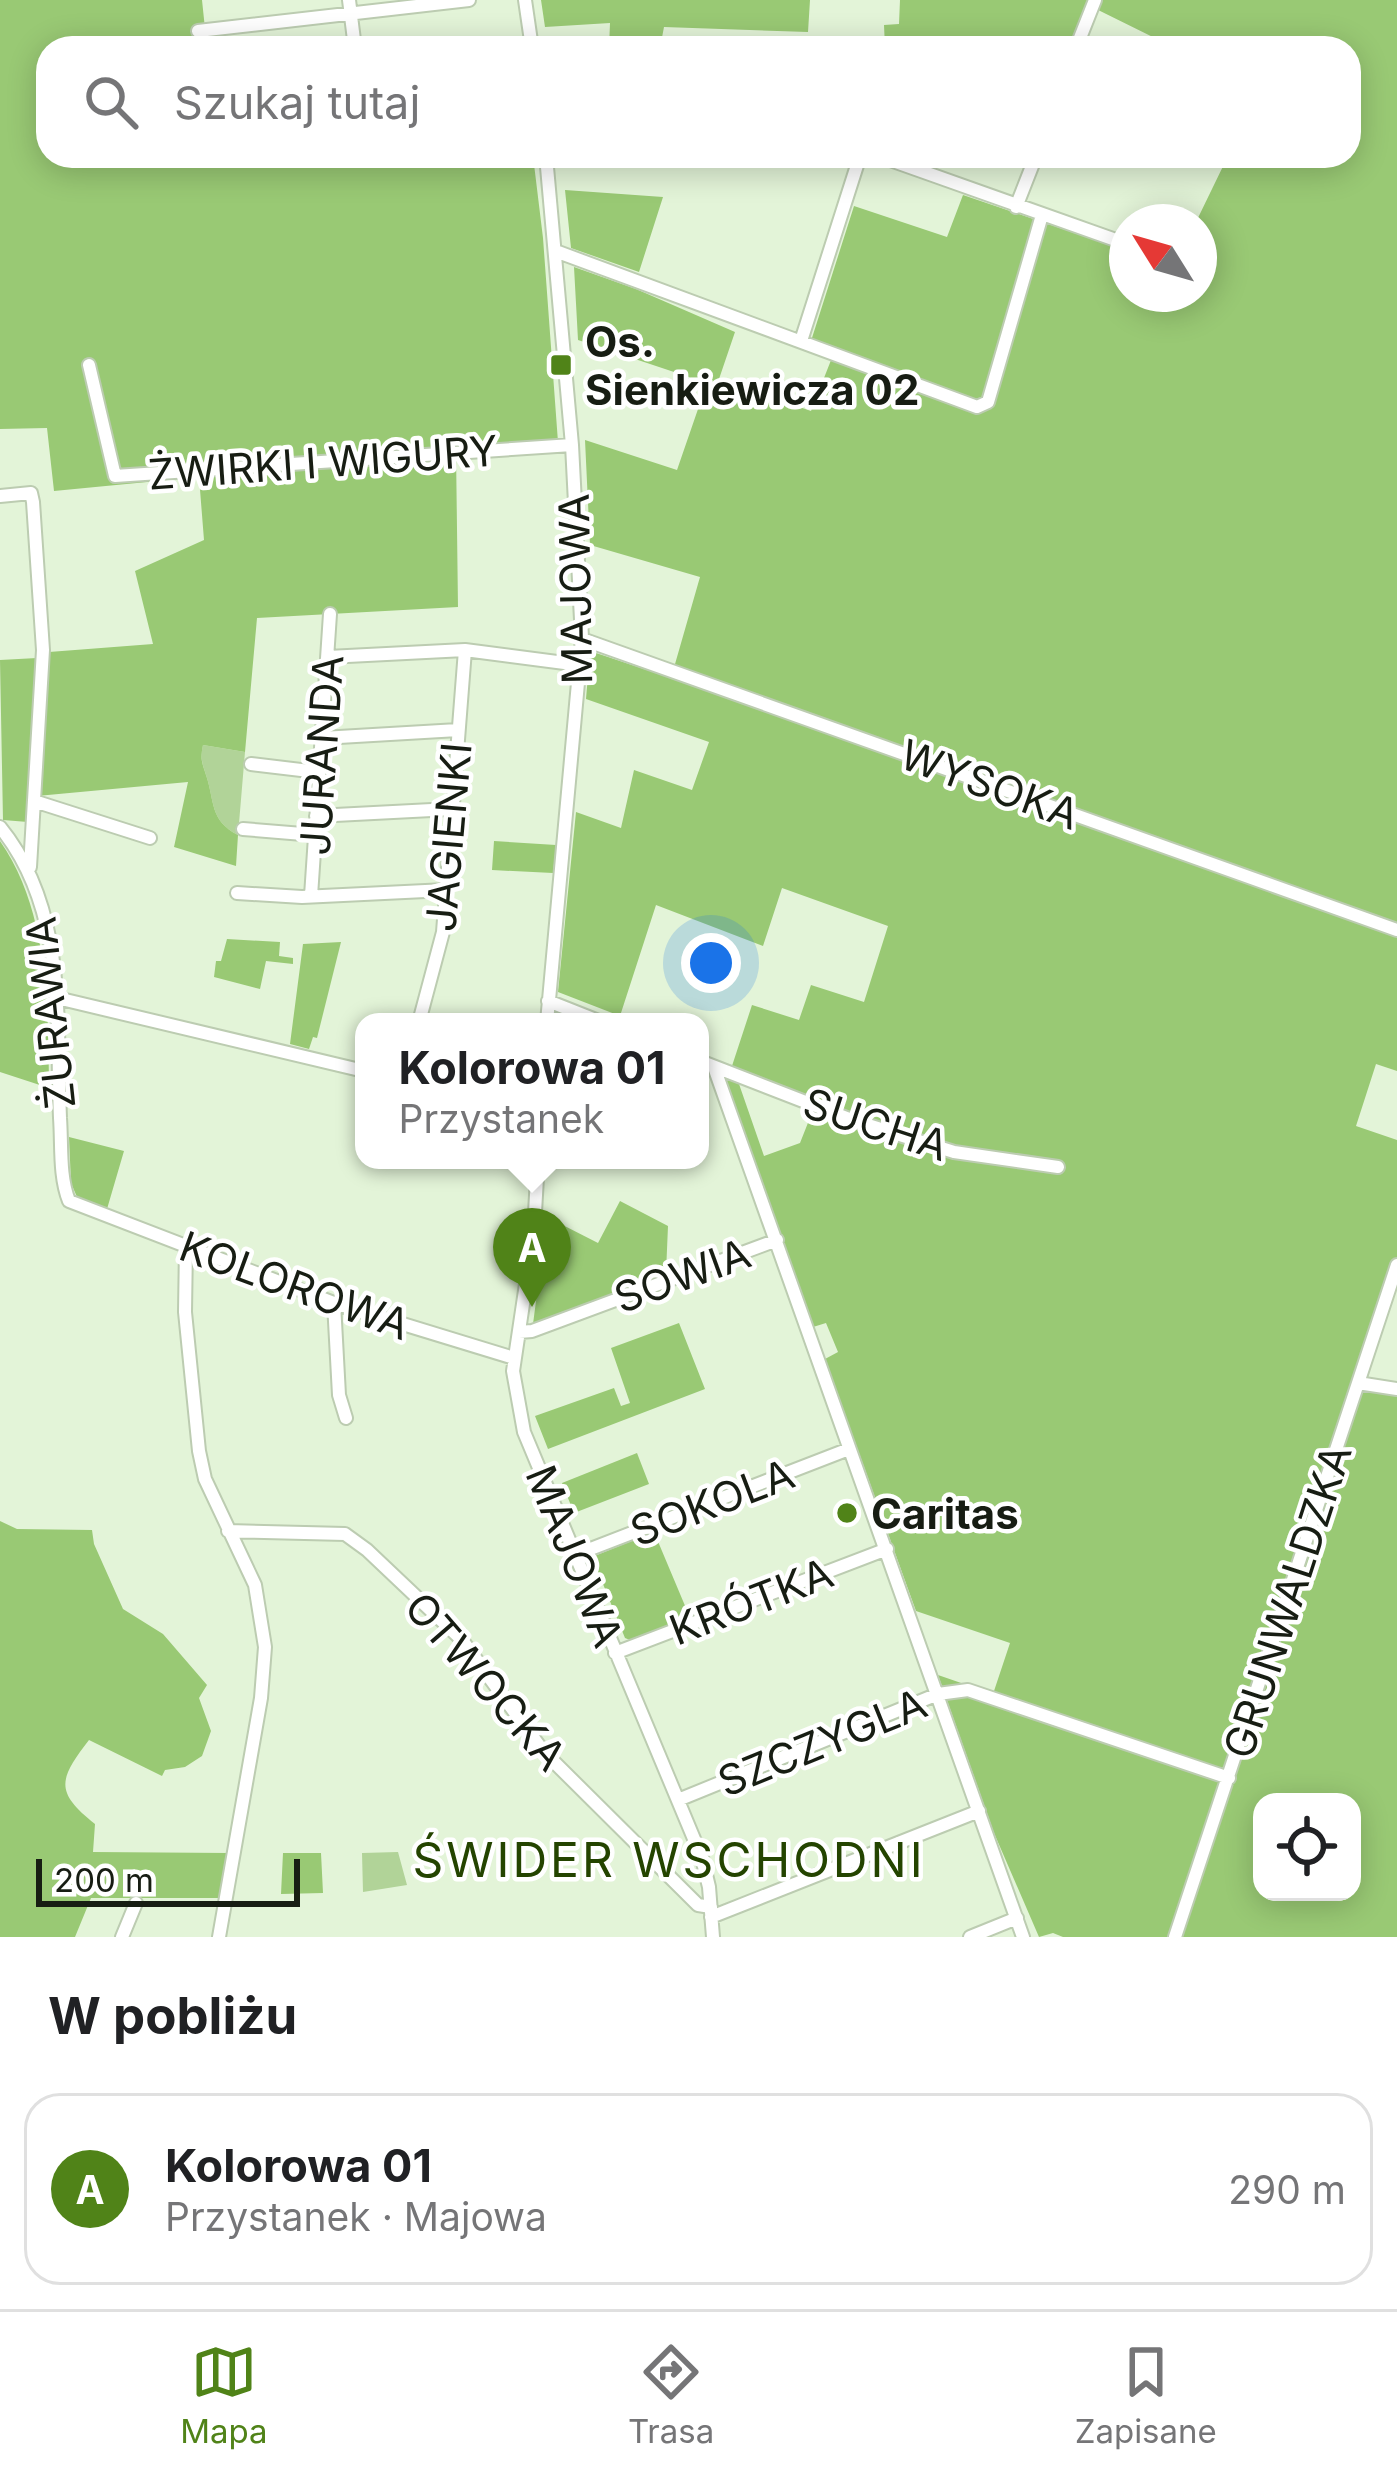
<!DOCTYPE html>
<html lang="pl">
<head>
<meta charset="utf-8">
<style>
	:root { --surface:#fff; --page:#f6f6f6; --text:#202124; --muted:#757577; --line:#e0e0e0; --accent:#508318 }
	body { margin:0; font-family:Inter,sans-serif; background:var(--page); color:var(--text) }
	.controls { position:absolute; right:36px; bottom:36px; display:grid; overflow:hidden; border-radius:24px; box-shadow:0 6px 30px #0003 }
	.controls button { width:108px; height:108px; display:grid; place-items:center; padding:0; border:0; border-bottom:3px solid var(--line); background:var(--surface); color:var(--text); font:60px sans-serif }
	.compass { position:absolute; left:1109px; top:204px; width:108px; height:108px; border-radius:50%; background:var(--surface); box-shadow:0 6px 30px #0003; rotate:307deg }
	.scale { position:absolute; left:36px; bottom:30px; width:264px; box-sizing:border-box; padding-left:12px; border:6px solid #171d13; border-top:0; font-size:33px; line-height:42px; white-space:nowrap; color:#171d13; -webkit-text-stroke:9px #fff; paint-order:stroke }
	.you { position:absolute; left:711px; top:963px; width:42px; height:42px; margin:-30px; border:9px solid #fff; border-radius:50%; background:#1a73e8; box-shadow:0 0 0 18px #1a73e833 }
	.badge { display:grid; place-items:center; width:78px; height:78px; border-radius:50%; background:var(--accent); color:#fff; font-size:39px; font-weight:700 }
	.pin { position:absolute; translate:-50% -99px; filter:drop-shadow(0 3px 6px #0008) }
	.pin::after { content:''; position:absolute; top:63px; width:42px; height:36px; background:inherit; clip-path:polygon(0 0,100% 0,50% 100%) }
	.popup { position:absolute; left:355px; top:1013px; width:354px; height:156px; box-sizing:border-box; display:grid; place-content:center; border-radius:24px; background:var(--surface); filter:drop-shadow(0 3px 9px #0005); font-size:39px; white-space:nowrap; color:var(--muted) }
	.popup b { font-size:45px; color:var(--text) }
	.popup::after { content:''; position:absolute; left:50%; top:100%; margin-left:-24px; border:24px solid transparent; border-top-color:var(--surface) }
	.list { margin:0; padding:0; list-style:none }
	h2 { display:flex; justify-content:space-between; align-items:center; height:156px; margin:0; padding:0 48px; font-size:51px }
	h2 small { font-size:39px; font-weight:400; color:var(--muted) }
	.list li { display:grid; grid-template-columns:78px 1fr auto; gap:36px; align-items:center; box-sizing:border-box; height:192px; margin:0 24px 24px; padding:0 24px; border:3px solid var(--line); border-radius:36px }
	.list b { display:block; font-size:45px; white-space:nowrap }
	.list p { margin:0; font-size:39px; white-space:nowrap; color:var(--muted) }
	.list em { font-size:39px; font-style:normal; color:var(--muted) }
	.icon { flex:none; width:66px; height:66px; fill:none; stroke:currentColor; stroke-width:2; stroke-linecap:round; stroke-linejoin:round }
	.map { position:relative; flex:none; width:1397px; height:1937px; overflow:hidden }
	.search { position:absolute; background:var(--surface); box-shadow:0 6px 30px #0003; left:36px; right:36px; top:36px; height:132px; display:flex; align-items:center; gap:30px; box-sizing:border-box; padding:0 42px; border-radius:36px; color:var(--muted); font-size:45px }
	.sheet { height:372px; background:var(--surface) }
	nav { display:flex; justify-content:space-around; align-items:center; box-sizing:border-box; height:168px; border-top:3px solid var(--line); background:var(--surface); font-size:33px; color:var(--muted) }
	nav a { display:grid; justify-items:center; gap:6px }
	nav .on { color:var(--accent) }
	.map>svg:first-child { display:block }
	.green { fill:#b1d398 }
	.forest { fill:#99c974; fill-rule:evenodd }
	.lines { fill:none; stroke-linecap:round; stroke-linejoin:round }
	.minor-casing { stroke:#bcccb1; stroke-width:16 }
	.minor { stroke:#fff; stroke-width:12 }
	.poi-dot { fill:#508318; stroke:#fff; stroke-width:4.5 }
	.labels { text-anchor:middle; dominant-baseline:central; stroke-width:9; stroke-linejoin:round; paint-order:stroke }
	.poi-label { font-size:42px; font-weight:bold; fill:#171d13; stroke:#fff; text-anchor:start }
	.street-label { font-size:42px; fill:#171d13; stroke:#fff }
	.quarter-label { font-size:48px; letter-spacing:3px; fill:#244400; stroke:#fff }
</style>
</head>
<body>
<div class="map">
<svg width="1397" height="1937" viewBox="0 0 1397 1937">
	<rect width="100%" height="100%" fill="#e3f4d8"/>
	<path class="green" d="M 203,745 L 245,752 L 238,835 C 209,820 215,801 206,775 C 202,762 200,759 203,745 Z
		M 398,1852 L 407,1885 L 363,1892 L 362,1853 Z"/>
	<path class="forest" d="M 0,0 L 202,0 L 207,48 L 48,48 L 48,156 L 368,156 L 387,164 L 451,156 L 533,156 L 543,238 L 558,442 L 456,450 L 458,607 L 257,618 L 245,752 L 203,745 C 200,760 202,762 206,775 C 215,801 209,820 238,835 L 236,866 L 174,847 L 188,782 L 37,796 L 49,652 L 153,644 L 135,571 L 204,540 L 199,477 L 54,491 L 47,428 L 0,429 Z
		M 541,0 L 810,0 L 808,32 L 664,27 L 660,48 L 609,48 L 610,23 L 545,27 Z
		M 900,0 L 1397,0 L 1397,1071 L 1376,1064 L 1356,1126 L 1397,1140 L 1397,1284 L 1365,1380 L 1397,1383 L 1397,1937 L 1063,1937 L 1053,1933 L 1039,1937 L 994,1833 L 938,1675 L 993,1694 L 1010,1643 L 916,1611 L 825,1359 L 838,1352 L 826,1323 L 813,1327 L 723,1078 L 739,1084 L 764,1156 L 800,1143 L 817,1100 L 731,1069 L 752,1005 L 799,1020 L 811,985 L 864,1002 L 888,926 L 782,888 L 763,946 L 656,905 L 620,1016 L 558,992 L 576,812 L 621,828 L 634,770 L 692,790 L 709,742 L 586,699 L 590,651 L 671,678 L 700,577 L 590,545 L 585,440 L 677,470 L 707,383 L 578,340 L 574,267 L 636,289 L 735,332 L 719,379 L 811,411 L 835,350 L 811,341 L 854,206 L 947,237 L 963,195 L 1127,251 L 1127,294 L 1199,294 L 1199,222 L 1196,222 L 1228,156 L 1349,156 L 1349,48 L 1175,48 L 1088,5 L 1071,48 L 885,48 L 884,25 L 899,24 ZM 1262,1802 L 1352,1802 L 1352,1892 L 1262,1892 Z
		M 565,190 L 663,197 L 639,272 L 571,248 Z
		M 37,658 L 28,822 L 3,820 L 0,660 Z
		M 0,841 C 49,912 48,1005 49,1088 L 0,1072 Z
		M 494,841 L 556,845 L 553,873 L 492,870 Z
		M 227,939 L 280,942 L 279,956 L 293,958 L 293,964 L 266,961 L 260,989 L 214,977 L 216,961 L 221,961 Z
		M 341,942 L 317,1038 L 313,1037 L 309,1049 L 290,1044 L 303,944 Z
		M 69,1137 L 124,1151 L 107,1209 L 77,1197 L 71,1183 Z
		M 620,1201 L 668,1226 L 666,1273 L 533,1324 L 547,1217 L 598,1243 Z
		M 679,1323 L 705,1389 L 548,1449 L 535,1416 L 614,1388 L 621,1406 L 630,1403 L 611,1348 Z
		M 637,1453 L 649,1484 L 574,1513 L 562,1483 Z
		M 0,1521 L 17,1529 L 92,1530 L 94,1544 L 123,1609 L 163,1634 L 207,1685 L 199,1698 L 211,1731 L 202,1756 L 185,1767 L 165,1770 L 162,1776 L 89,1740 C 58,1780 55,1792 95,1824 L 93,1852 L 229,1853 L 219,1898 L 91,1898 L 75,1937 L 0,1937 Z
		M 654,1532 L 691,1620 L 635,1642 L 625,1638 L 592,1557 Z
		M 283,1853 L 321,1853 L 323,1893 L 281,1894 Z"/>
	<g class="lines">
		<g class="minor-casing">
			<path id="minor" d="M 349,0 L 355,48
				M 525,0 L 532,48
				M 198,31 L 469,0
				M 1076,48 L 1095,0
				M 377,156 L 378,156
				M 546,156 L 572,445 L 582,639 L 547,1022
				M 879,156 L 1127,244
				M 1016,207 L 1036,156
				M 558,252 L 977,407 L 988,402 L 1042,215
				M 801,341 L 860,156
				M 89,365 L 115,476 L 572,445
				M 0,496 L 31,493 L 33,502 L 43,650 L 30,867
				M 582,639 L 1397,930
				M 328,657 L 465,650 L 580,665
				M 322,738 L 458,730
				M 251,764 L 318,772
				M 34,801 L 150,838
				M 316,816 L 451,809
				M 0,827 C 67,909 56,1019 60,1118 C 62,1145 59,1176 69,1201 L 334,1303 L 514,1358
				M 243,829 L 315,835
				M 237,893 L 302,897 L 446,890
				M 311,896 L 330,614
				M 57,998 L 364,1071
				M 548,1001 L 601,1022
				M 419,1022 L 443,932 L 465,650
				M 700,1061 L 852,1120 L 954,1152 L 1058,1167
				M 714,1067 L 1023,1937
				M 538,1160 L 534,1230 L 513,1371 L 524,1432 L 702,1858 L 709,1887 L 713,1937
				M 186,1246 L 185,1312 L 199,1451 L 205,1479 L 255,1585 L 265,1647 L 261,1698 L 219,1937
				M 334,1303 L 339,1395 L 346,1418
				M 519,1332 L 532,1331 L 777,1240
				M 1358,1383 L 1397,1389
				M 228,1531 L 345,1534 L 367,1550 L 462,1640 L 543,1751 L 698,1905 L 711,1907
				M 575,1555 L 849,1449
				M 615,1653 L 887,1549
				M 678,1800 L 938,1694 L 968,1690 L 1229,1778
				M 711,1917 L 979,1811
				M 122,1937 L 136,1903
				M 970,1937 L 1017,1918
				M 1175,1937 L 1397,1265"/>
		</g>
		<use href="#minor" class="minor"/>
	</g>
	<g class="poi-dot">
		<rect x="549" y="353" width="24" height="24" rx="6"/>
		<circle cx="847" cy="1513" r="12"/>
	</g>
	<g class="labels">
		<g class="poi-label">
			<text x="585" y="341">Os.<tspan x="585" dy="48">Sienkiewicza 02</tspan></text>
			<text x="871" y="1513">Caritas</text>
		</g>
		<g class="street-label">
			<text transform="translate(323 462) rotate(-4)">ŻWIRKI I WIGURY</text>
			<text transform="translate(575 589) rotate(-91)">MAJOWA</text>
			<text transform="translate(321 755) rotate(-86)">JURANDA</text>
			<text transform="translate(990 784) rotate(20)">WYSOKA</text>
			<text transform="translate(448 837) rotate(-85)">JAGIENKI</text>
			<text transform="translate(50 1013) rotate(-96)">ŻURAWIA</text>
			<text transform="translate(876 1124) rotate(18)">SUCHA</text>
			<text transform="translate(682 1275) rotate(-20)">SOWIA</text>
			<text transform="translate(295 1285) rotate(20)">KOLOROWA</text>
			<text transform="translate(712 1502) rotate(-21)">SOKOLA</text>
			<text transform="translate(575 1556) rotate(68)">MAJOWA</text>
			<text transform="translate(751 1601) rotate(-21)">KRÓTKA</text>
			<text transform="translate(1287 1601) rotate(-72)">GRUNWALDZKA</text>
			<text transform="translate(486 1681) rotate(49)">OTWOCKA</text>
			<text transform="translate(822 1742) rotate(-22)">SZCZYGLA</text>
		</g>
		<g class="quarter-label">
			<text x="669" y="1859">ŚWIDER WSCHODNI</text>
		</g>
	</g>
</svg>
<div class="controls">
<button><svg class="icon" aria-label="locate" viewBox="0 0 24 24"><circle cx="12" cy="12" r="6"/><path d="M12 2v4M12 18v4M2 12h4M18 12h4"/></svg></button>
</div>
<svg class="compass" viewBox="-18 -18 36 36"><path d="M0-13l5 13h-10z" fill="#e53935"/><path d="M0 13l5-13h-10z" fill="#757577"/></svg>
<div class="scale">200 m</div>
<div class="you"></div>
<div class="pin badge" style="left:532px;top:1307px">A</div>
<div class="popup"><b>Kolorowa 01</b>Przystanek</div>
<div class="search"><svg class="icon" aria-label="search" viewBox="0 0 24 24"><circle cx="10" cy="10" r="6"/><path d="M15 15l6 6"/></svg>Szukaj tutaj</div>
</div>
<section class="sheet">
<h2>W pobliżu<small></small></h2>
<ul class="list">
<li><span class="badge">A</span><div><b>Kolorowa 01</b><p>Przystanek · Majowa</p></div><em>290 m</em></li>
</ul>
</section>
<nav>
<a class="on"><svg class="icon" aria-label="map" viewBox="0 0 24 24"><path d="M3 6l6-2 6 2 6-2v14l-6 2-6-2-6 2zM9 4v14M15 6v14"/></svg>Mapa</a>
<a><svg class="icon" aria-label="directions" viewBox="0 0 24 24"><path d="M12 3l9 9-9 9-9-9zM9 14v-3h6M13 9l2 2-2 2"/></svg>Trasa</a>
<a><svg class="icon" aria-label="saved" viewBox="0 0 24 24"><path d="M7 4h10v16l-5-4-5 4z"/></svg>Zapisane</a>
</nav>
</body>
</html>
